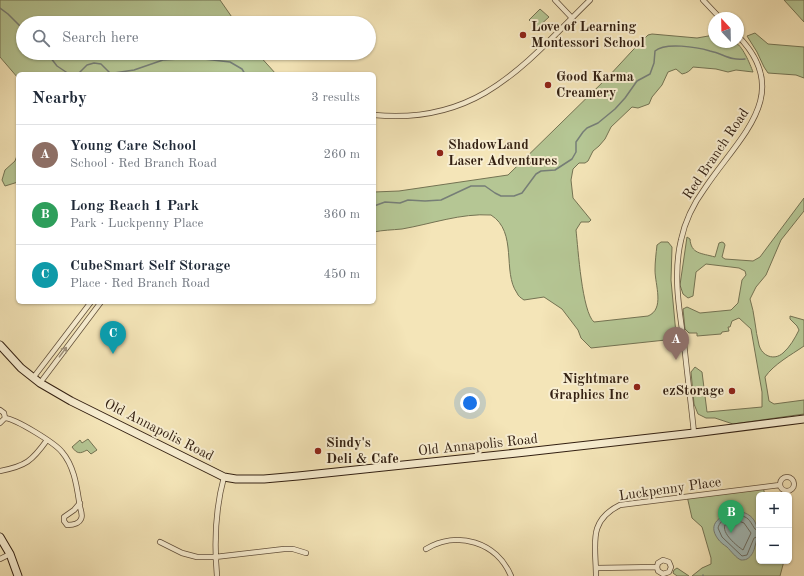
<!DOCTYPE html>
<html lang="en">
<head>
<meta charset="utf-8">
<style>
	:root { --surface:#fff; --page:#f2f2f3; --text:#1f2937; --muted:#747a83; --line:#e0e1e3; --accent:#2563eb }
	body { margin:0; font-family:"Old Standard TT",serif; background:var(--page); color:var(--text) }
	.controls { position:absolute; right:12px; bottom:12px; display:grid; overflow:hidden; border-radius:6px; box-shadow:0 1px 3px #0004 }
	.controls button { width:36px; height:36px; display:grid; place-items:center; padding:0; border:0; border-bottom:1px solid var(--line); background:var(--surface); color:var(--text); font:20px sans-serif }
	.compass { position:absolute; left:708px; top:12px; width:36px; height:36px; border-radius:50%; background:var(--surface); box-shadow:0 1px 3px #0004; rotate:338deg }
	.you { position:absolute; left:470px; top:403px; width:14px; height:14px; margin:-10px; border:3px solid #fff; border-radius:50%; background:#1a73e8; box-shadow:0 0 0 6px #1a73e833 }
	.badge { display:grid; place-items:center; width:26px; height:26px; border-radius:50%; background:var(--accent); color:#fff; font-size:13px; font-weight:700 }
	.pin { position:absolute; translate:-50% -33px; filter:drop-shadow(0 1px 2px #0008) }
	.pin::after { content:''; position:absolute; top:21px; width:14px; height:12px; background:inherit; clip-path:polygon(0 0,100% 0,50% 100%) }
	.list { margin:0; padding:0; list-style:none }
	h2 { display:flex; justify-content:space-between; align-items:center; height:52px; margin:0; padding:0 16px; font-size:17px }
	h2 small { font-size:13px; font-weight:400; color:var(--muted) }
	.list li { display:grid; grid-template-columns:26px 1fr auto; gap:12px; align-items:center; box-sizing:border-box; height:60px; padding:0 16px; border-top:1px solid var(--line) }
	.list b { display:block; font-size:15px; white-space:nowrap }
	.list p { margin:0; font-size:13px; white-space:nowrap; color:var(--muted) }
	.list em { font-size:13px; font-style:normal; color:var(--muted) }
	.icon { flex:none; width:22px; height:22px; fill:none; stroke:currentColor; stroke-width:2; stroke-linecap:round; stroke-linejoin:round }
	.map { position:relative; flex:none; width:804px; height:576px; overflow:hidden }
	.search { position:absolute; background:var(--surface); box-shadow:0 1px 3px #0004; left:16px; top:16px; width:360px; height:44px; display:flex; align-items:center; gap:10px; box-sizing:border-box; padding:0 14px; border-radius:22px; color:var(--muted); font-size:15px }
	.panel { position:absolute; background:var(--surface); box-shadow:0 1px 3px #0004; left:16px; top:72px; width:360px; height:232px; border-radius:6px }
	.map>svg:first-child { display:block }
	.green { fill:#b5c694; stroke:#747353 }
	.water { fill:#a2bcbb; stroke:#767e77 }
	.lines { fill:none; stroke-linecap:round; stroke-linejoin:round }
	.shore { stroke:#6a6e66; stroke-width:1 }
	.stream { stroke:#767e77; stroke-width:1.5 }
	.street-casing { stroke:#63513c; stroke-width:6 }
	.secondary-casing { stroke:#332012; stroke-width:9 }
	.street { stroke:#f8eed1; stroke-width:4.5 }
	.secondary { stroke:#f8eed1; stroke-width:7 }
	.oneway { stroke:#9f917b }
	.poi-dot { fill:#8f2418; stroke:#f8eed1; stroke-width:1.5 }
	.labels { text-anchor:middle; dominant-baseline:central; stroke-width:4; stroke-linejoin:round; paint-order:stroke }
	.poi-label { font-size:14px; font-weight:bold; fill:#332012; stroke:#f8eed1; text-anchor:start }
	.street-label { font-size:14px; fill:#332012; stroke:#f8eed1 }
</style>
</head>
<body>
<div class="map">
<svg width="804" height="576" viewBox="0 0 804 576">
	<rect width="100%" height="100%" fill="#f4e5b8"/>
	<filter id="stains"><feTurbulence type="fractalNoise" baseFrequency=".005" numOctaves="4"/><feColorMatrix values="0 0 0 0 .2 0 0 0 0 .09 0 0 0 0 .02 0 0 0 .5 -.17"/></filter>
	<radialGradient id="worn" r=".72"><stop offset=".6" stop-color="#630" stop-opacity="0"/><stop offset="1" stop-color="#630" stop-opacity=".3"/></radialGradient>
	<path class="green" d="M 0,0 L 220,0 L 236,23 L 23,23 L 23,53 L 257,53 L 276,74 L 18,74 L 18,78 L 0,57 Z
		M 784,0 L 804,0 L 804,22 Z
		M 540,9 L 549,17 L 537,28 L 529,20 Z
		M 755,33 L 768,44 L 804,47 L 804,78 L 796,75 L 768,73 L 764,67 L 757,52 L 747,36 Z
		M 652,34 L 697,38 L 714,35 L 714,42 C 720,42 728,41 734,42 C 742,44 750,64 753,72 L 736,70 L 728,72 L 716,69 L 693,67 C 690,71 687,73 682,74 L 676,69 L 668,72 L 662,85 L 652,97 L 649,104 L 638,108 L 632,107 L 611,127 L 605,139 L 599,146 L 593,151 L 588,161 L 585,163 L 579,163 L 573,169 L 571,180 L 573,198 L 591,220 L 589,222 L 581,222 L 576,230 C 578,248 582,312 594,322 L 648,316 C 665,309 655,285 655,270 C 655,262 656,254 657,245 L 661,242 L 668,242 L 672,247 L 671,280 L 676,334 L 675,335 L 675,339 L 591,348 L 581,338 L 578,330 L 562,309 L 544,297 L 524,300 C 521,298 518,296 517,293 C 502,272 518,232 491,215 C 461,213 431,224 402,229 C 392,230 383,230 374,232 L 374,192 L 399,191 L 508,175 L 608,77 L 632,51 L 648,35 Z
		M 18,153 L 18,182 L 5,186 L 2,180 L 5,170 L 15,161 Z
		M 804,198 L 804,211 L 781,240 L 766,275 L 756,287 L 750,299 C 755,314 755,330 759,345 C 762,356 774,361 783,353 C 790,347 795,338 799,330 L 797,326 L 790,319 L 790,316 L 804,320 L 804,346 C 791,355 774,364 765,377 L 769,401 L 774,404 L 804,400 L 804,414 L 733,424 L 715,418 L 706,418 L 698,414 L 694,404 L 691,372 L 695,367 L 702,372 L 707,412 L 762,407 L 762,392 L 751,329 L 739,318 L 732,321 L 730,327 L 728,327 L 729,331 L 722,332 L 721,334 L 697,336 L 697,333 L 689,333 L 685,329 L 683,309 L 687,307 L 700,313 L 731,310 L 738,303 L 742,280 L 746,275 L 745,271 L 739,268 L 706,264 L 696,272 L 693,296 L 688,298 L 683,294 L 680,285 L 687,237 L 690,239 C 691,254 701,253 715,257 L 719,243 L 722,242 L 724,243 L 725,245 L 722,257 L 725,259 L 753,261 L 760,257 Z
		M 88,439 L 97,450 L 91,454 L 87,450 C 80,454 77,454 72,447 L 80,440 L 82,443 Z
		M 763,487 L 765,495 L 759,495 L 759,561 L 784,561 L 780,576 L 692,576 L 702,568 L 711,564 L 711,558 L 702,527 L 692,518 L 687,496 Z
		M 677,568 L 689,576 L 677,576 L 673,573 L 674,570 Z"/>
	<path class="water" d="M 735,511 C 756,512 761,528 755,546 C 754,551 752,556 747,559 C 745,560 743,560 741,560 C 736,558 731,551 727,547 C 724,545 720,542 718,539 C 706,523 722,515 735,511 Z"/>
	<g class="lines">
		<path class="shore" d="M 736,520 L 744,523 L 751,533 L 743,550 C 737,546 721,533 725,525 Z
			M 759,531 L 755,529 C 752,525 750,519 745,517 C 736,512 720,518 718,528 L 722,537 L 742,556 L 747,555 L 754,538 L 759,536"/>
		<path class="stream" d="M 0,8 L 8,14 L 23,29
			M 47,53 L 57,66 L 69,74
			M 78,74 L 87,65 L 94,63 L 101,64 L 110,73 L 114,73 L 134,70 L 163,60 L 195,58 L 230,62 L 242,69 L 245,74
			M 374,206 L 385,202 L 400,203 L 408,200 L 425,201 L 441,200 L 471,186 L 485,186 L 495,193 L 501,196 L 514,196 L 522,193 L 536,174 L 541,171 L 555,170 L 572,159 L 576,152 L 576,142 L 583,132 L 587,128 L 598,123 L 615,109 L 625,98 L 637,81 L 650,74 L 654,63 L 655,51 C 665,42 697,47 710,51 C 724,54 730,61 745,59
			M 703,576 L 703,575"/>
		<g class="street-casing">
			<path id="street" d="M 555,0 L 572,18
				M 703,0 L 720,18
				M 374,115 C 478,125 523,66 590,0
				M 33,378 L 91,302
				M 40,383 L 101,302
				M 0,410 L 4,413 L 5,418 L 0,423
				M 5,418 C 16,419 55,443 62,452 C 75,467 77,489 80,507 C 81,511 83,516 81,519 C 79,524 72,525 67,525 L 64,521 L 64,517 L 74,510 L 80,503
				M 694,433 C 691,403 687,373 684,343 C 679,309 673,274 681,240 C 685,221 694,203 705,188 C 738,138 795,94 738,36
				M 0,471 C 26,466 32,461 47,440
				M780 484a7 7 0 1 1 14 0a7 7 0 1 1-14 0Z
				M 160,542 L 182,553 L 197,557 L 215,557 L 284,549 L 293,549 L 306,553
				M 426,549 C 457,530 497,542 511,576
				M 0,559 L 10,554
				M 596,568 L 657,567 L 658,571 L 663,574 L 669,572 L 671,567 L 669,562 L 663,560 L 658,563 L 657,567
				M 217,576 C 214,542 215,510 224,477
				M 596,576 C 596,545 587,521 620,505 L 780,485"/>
		</g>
		<g class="secondary-casing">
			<path id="secondary" d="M 0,345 L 21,368 L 40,383 L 71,401 L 212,471 L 224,477 L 236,479 L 264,479 L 298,476 L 526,452 L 694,433 L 804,419
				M 0,537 L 10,554 L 18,576"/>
		</g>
		<use href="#street" class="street"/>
		<use href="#secondary" class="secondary"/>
	</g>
	<defs><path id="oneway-shaft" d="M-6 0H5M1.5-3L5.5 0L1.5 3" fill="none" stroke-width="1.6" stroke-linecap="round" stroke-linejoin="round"/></defs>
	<use class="oneway" href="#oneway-shaft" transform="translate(63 352) rotate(-53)"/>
	<g class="poi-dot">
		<circle cx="523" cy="35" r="4"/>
		<circle cx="548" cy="85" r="4"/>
		<circle cx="440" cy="153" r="4"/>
		<circle cx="637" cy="387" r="4"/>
		<circle cx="732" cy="391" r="4"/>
		<circle cx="318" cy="451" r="4"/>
	</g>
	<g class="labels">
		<g class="poi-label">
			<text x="531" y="27">Love of Learning<tspan x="531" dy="16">Montessori School</tspan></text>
			<text x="556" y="77">Good Karma<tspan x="556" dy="16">Creamery</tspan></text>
			<text x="448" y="145">ShadowLand<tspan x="448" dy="16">Laser Adventures</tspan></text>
			<text x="629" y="379" text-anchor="end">Nightmare<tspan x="629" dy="16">Graphics Inc</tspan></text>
			<text x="724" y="391" text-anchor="end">ezStorage</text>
			<text x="326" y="443">Sindy's<tspan x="326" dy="16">Deli &amp; Cafe</tspan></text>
		</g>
		<g class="street-label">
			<text transform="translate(716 154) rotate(-56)">Red Branch Road</text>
			<text transform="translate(159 430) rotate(27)">Old Annapolis Road</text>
			<text transform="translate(478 445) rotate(-6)">Old Annapolis Road</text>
			<text transform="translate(670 489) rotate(-8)">Luckpenny Place</text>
		</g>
	</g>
	<rect width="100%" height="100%" filter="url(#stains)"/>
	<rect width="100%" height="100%" fill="url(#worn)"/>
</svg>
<div class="controls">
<button>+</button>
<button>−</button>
</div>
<svg class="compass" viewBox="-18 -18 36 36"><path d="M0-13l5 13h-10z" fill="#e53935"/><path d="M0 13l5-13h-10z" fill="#747a83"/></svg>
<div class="you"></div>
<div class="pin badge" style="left:676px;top:360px;background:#8d6e63">A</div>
<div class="pin badge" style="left:731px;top:533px;background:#2e9e5b">B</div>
<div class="pin badge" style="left:113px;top:354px;background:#0f9aa8">C</div>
<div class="search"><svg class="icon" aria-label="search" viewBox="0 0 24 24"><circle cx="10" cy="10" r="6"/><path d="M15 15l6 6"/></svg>Search here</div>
<section class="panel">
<h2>Nearby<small>3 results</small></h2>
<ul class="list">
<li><span class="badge" style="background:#8d6e63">A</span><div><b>Young Care School</b><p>School · Red Branch Road</p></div><em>260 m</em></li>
<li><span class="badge" style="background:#2e9e5b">B</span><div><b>Long Reach 1 Park</b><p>Park · Luckpenny Place</p></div><em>360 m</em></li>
<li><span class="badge" style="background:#0f9aa8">C</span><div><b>CubeSmart Self Storage</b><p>Place · Red Branch Road</p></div><em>450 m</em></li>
</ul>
</section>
</div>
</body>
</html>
